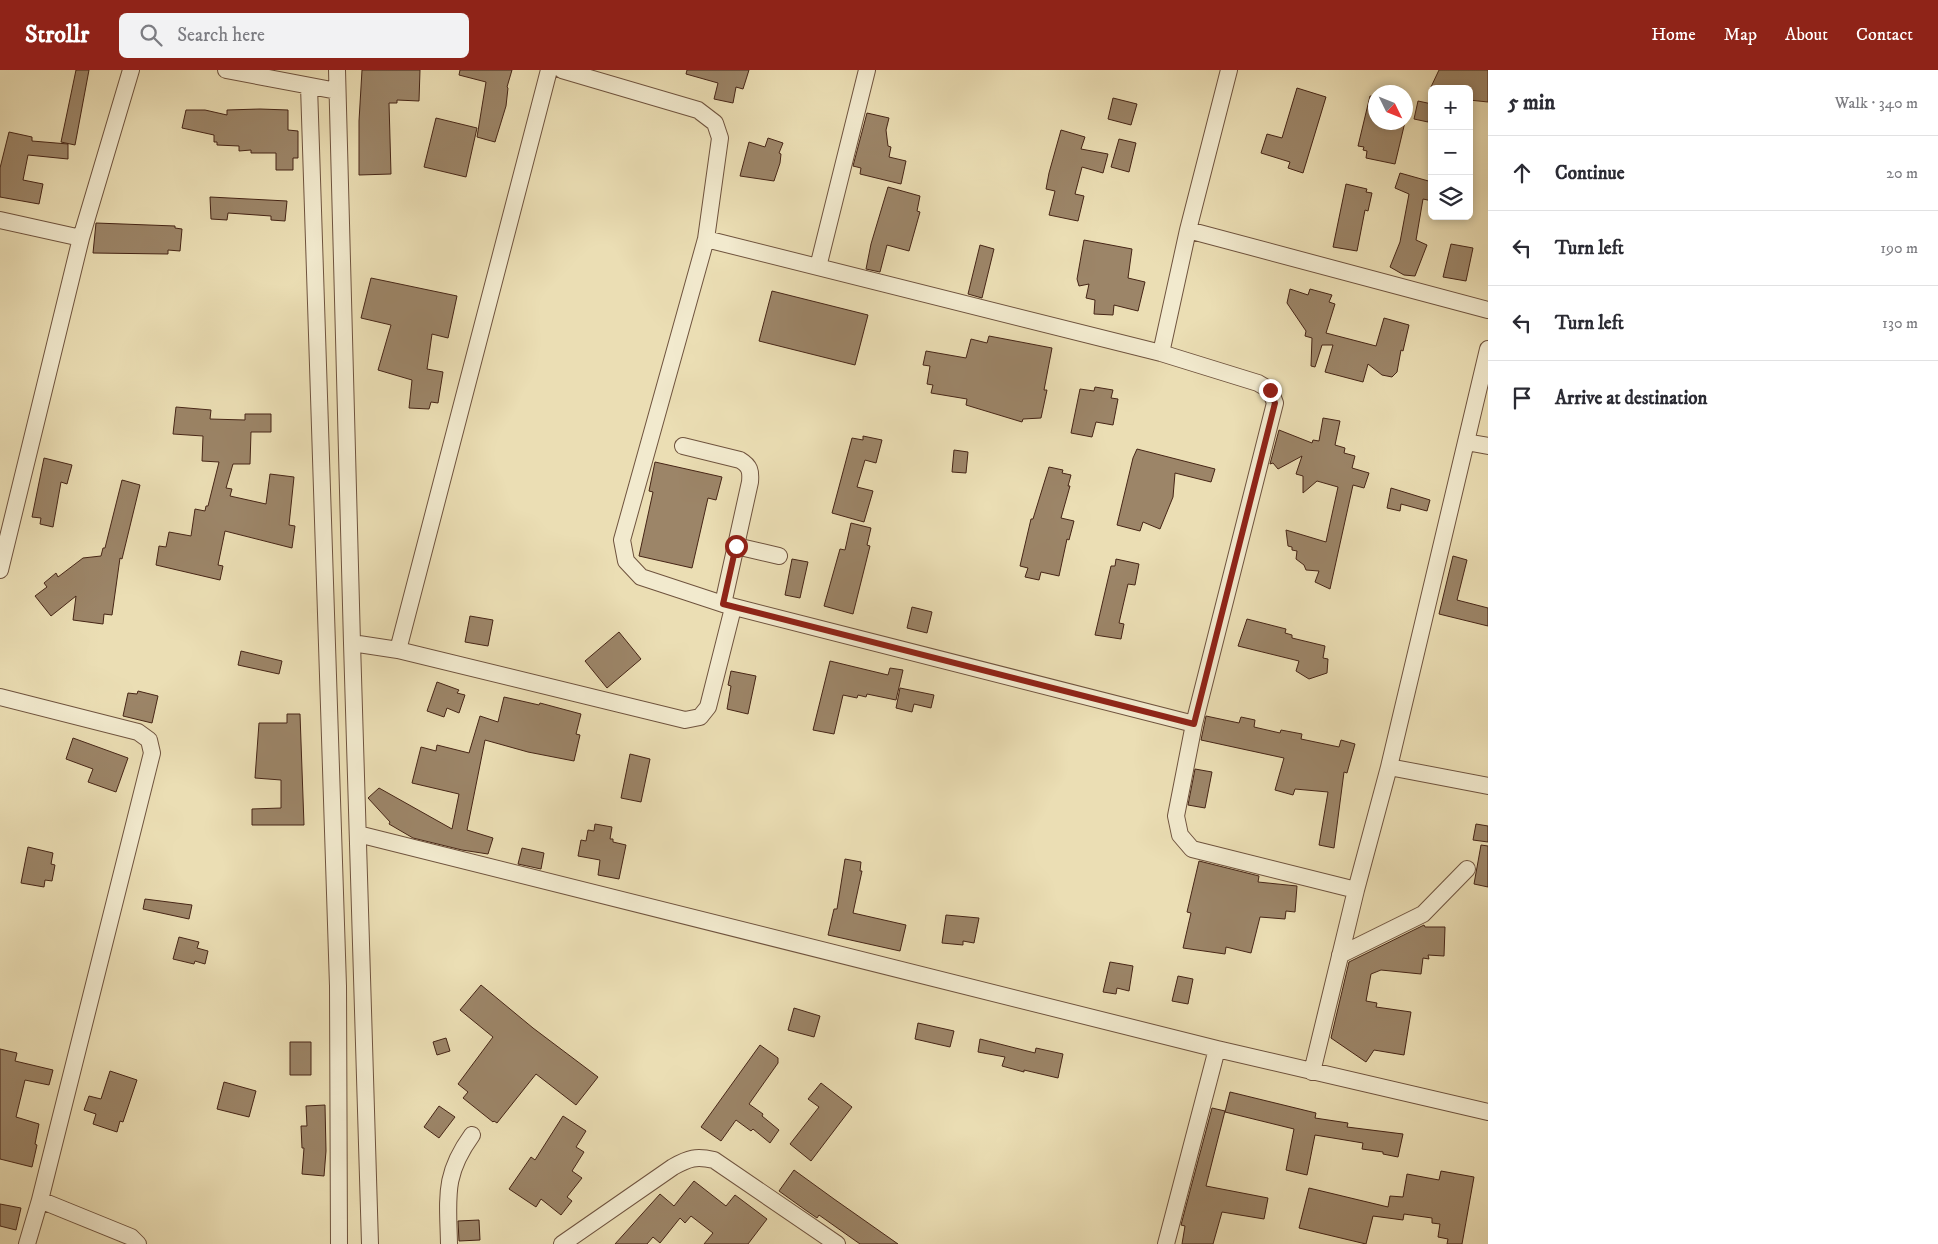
<!DOCTYPE html>
<html lang="en">
<head>
<meta charset="utf-8">
<style>
	:root { --surface:#fff; --page:#f2f2f3; --text:#2b2b33; --muted:#7c7c81; --line:#e1e1e2; --accent:#8f2418 }
	body { margin:0; font-family:"IM FELL DW Pica",serif; background:var(--page); color:var(--text) }
	.controls { position:absolute; right:15px; top:15px; display:grid; overflow:hidden; border-radius:8px; box-shadow:0 2px 8px #0003 }
	.controls button { width:45px; height:45px; display:grid; place-items:center; padding:0; border:0; border-bottom:1px solid var(--line); background:var(--surface); color:var(--text); font:25px sans-serif }
	.compass { position:absolute; left:1368px; top:15px; width:45px; height:45px; border-radius:50%; background:var(--surface); box-shadow:0 2px 8px #0003; rotate:133deg }
	.stop { position:absolute; width:15px; height:15px; margin:-11px; border:4px solid #8f2418; border-radius:50%; background:#fff }
	.stop.end { background:#8f2418; border-color:#fff; box-shadow:0 1px 5px #0008 }
	.list { margin:0; padding:0; list-style:none }
	h2 { display:flex; justify-content:space-between; align-items:center; height:65px; margin:0; padding:0 20px; font-size:21px }
	h2 small { font-size:16px; font-weight:400; color:var(--muted) }
	.list li { display:grid; grid-template-columns:32px 1fr auto; gap:15px; align-items:center; box-sizing:border-box; height:75px; padding:0 20px; border-top:1px solid var(--line) }
	.list b { display:block; font-size:19px; white-space:nowrap }
	.list em { font-size:16px; font-style:normal; color:var(--muted) }
	.icon { flex:none; width:28px; height:28px; fill:none; stroke:currentColor; stroke-width:2; stroke-linecap:round; stroke-linejoin:round }
	.map { position:relative; flex:none; width:1488px; height:1174px; overflow:hidden }
	header { display:flex; align-items:center; gap:30px; box-sizing:border-box; height:70px; padding:0 25px; background:var(--accent); color:#fff }
	header strong { font-size:24px }
	nav { display:flex; gap:28px; margin-inline-start:auto; font-size:18px }
	.search { width:350px; height:45px; background:var(--page); display:flex; align-items:center; gap:12px; box-sizing:border-box; padding:0 18px; border-radius:8px; color:var(--muted); font-size:19px }
	main { display:flex }
	aside { flex:1; background:var(--surface) }
	.map>svg:first-child { display:block }
	.building { fill:#9c8568; stroke:#462516 }
	.lines { fill:none; stroke-linecap:round; stroke-linejoin:round }
	.minor-casing { stroke:#6f533e; stroke-width:18 }
	.minor { stroke:#f2eace; stroke-width:16 }
	.route { stroke:#8f2418; stroke-width:6 }
</style>
</head>
<body>
<header>
<strong>Strollr</strong>
<div class="search"><svg class="icon" aria-label="search" viewBox="0 0 24 24"><circle cx="10" cy="10" r="6"/><path d="M15 15l6 6"/></svg>Search here</div>
<nav><a>Home</a><a>Map</a><a>About</a><a>Contact</a></nav>
</header>
<main>
<div class="map">
<svg width="1488" height="1174" viewBox="0 0 1488 1174">
	<rect width="100%" height="100%" fill="#ebdeb4"/>
	<filter id="stains"><feTurbulence type="fractalNoise" baseFrequency=".004" numOctaves="4"/><feColorMatrix values="0 0 0 0 .2 0 0 0 0 .09 0 0 0 0 .02 0 0 0 .5 -.17"/></filter>
	<radialGradient id="worn" r=".72"><stop offset=".6" stop-color="#630" stop-opacity="0"/><stop offset="1" stop-color="#630" stop-opacity=".3"/></radialGradient>
	<path class="building" d="M 76,0 L 89,0 L 75,75 L 61,72 Z
		M 362,0 L 420,0 L 419,31 L 397,30 L 397,33 L 389,33 L 391,104 L 359,105 L 359,51 Z
		M 460,0 L 512,0 L 507,17 L 508,18 L 506,36 L 495,72 L 477,67 L 486,12 L 459,5 Z
		M 687,0 L 749,0 L 743,19 L 736,17 L 733,33 L 714,29 L 718,13 L 686,4 Z
		M 1439,0 L 1488,0 L 1488,32 L 1469,30 L 1469,19 L 1430,19 Z
		M 1297,18 L 1326,27 L 1303,103 L 1288,98 L 1290,92 L 1261,83 L 1267,64 L 1282,68 Z
		M 1370,26 L 1376,26 L 1376,52 L 1405,52 L 1395,94 L 1366,88 L 1367,81 L 1363,80 L 1364,77 L 1358,76 Z
		M 1113,28 L 1137,34 L 1131,55 L 1108,49 Z
		M 1418,31 L 1432,34 L 1428,52 L 1414,49 Z
		M 260,39 L 288,40 L 288,60 L 298,61 L 298,88 L 293,88 L 293,100 L 276,100 L 276,83 L 251,83 L 251,80 L 239,81 L 239,76 L 217,75 L 217,72 L 214,72 L 214,65 L 182,58 L 186,40 L 205,40 L 227,45 L 227,40 Z
		M 867,43 L 889,48 L 886,60 L 888,76 L 891,77 L 889,87 L 906,91 L 901,114 L 860,104 L 861,98 L 853,96 Z
		M 436,48 L 477,58 L 466,107 L 424,97 Z
		M 1061,60 L 1085,67 L 1081,79 L 1108,84 L 1103,103 L 1082,97 L 1075,124 L 1084,126 L 1078,151 L 1049,145 L 1055,121 L 1046,119 L 1049,103 Z
		M 9,62 L 32,67 L 32,71 L 68,74 L 68,89 L 28,85 L 23,110 L 43,114 L 39,134 L 0,127 L 0,98 Z
		M 768,68 L 783,73 L 779,83 L 781,84 L 780,93 L 774,111 L 740,106 L 749,72 L 765,77 Z
		M 1119,69 L 1136,73 L 1129,102 L 1111,97 Z
		M 1400,103 L 1432,112 L 1432,131 L 1423,129 L 1416,170 L 1427,175 L 1415,206 L 1404,205 L 1390,197 L 1400,172 L 1409,124 L 1395,118 Z
		M 1346,114 L 1367,119 L 1366,122 L 1372,123 L 1368,141 L 1365,140 L 1357,181 L 1333,177 Z
		M 888,117 L 920,126 L 917,141 L 920,142 L 909,181 L 887,175 L 880,202 L 866,199 L 871,174 Z
		M 210,127 L 287,131 L 285,151 L 271,150 L 271,146 L 228,143 L 227,150 L 211,149 Z
		M 96,153 L 175,156 L 175,158 L 182,159 L 180,181 L 168,180 L 168,184 L 93,183 Z
		M 1084,170 L 1132,179 L 1128,208 L 1145,212 L 1138,241 L 1114,235 L 1113,245 L 1094,244 L 1095,230 L 1086,228 L 1089,214 L 1079,216 L 1077,209 Z
		M 1451,174 L 1473,178 L 1466,211 L 1443,207 Z
		M 980,175 L 994,179 L 982,228 L 968,224 Z
		M 371,208 L 457,226 L 448,268 L 432,264 L 427,299 L 443,302 L 438,333 L 431,332 L 429,339 L 409,338 L 412,310 L 378,300 L 391,255 L 361,248 Z
		M 1290,219 L 1308,225 L 1310,219 L 1332,225 L 1329,232 L 1335,234 L 1326,263 L 1376,276 L 1384,248 L 1409,255 L 1403,281 L 1401,280 L 1397,302 L 1392,307 L 1382,305 L 1368,294 L 1363,312 L 1325,302 L 1333,275 L 1322,275 L 1315,297 L 1311,296 L 1312,268 L 1305,266 L 1306,261 L 1287,233 Z
		M 772,221 L 868,245 L 855,295 L 759,271 Z
		M 989,266 L 1052,278 L 1044,320 L 1047,320 L 1041,348 L 1023,349 L 1022,352 L 966,335 L 967,329 L 931,323 L 933,315 L 927,314 L 930,296 L 923,295 L 926,281 L 966,288 L 971,269 L 987,273 Z
		M 1095,317 L 1113,320 L 1111,328 L 1118,329 L 1113,355 L 1096,352 L 1092,367 L 1071,363 L 1080,319 L 1094,321 Z
		M 176,337 L 211,340 L 210,349 L 245,350 L 245,344 L 271,344 L 271,362 L 251,362 L 250,394 L 233,394 L 226,418 L 232,419 L 230,426 L 266,434 L 270,404 L 294,407 L 289,455 L 295,456 L 292,478 L 225,461 L 218,495 L 223,496 L 220,510 L 156,495 L 159,476 L 166,477 L 169,462 L 191,466 L 195,439 L 205,441 L 206,436 L 208,436 L 219,392 L 202,391 L 203,366 L 173,364 Z
		M 1323,348 L 1340,351 L 1335,375 L 1345,378 L 1344,383 L 1355,386 L 1352,398 L 1369,403 L 1364,418 L 1353,415 L 1330,519 L 1315,512 L 1319,501 L 1306,500 L 1304,495 L 1296,489 L 1297,481 L 1292,480 L 1292,477 L 1288,476 L 1286,460 L 1326,472 L 1338,417 L 1317,411 L 1303,423 L 1303,406 L 1296,404 L 1302,386 L 1278,399 L 1273,393 L 1270,394 L 1279,360 L 1312,373 L 1313,370 L 1319,371 Z
		M 863,366 L 882,370 L 876,393 L 865,390 L 857,417 L 873,421 L 864,452 L 832,443 L 852,368 L 863,370 Z
		M 1137,379 L 1215,399 L 1211,412 L 1175,403 L 1173,427 L 1160,459 L 1143,452 L 1140,461 L 1117,455 L 1133,388 Z
		M 954,380 L 968,382 L 966,403 L 952,402 Z
		M 44,388 L 72,395 L 67,414 L 61,412 L 53,457 L 40,454 L 41,448 L 32,447 Z
		M 655,392 L 722,407 L 716,430 L 708,428 L 692,498 L 639,486 L 653,422 L 649,421 Z
		M 1049,397 L 1063,400 L 1062,403 L 1071,405 L 1068,416 L 1070,416 L 1061,448 L 1074,451 L 1069,470 L 1067,469 L 1059,506 L 1041,502 L 1039,510 L 1025,507 L 1028,498 L 1020,496 L 1031,449 L 1033,449 Z
		M 122,410 L 140,415 L 122,489 L 120,488 L 112,545 L 104,544 L 103,554 L 73,550 L 76,526 L 51,546 L 35,526 L 47,517 L 44,513 L 56,503 L 58,507 L 83,488 L 101,486 L 103,478 L 105,478 Z
		M 1391,418 L 1430,430 L 1427,441 L 1401,434 L 1400,441 L 1387,438 Z
		M 851,453 L 871,458 L 867,475 L 870,476 L 853,544 L 824,536 L 840,479 L 845,480 Z
		M 1453,486 L 1467,490 L 1457,530 L 1488,538 L 1488,556 L 1439,544 Z
		M 792,489 L 808,492 L 800,528 L 785,525 Z
		M 1116,489 L 1139,494 L 1135,515 L 1128,514 L 1119,553 L 1124,554 L 1121,569 L 1095,565 L 1111,496 L 1115,496 Z
		M 912,537 L 932,542 L 927,563 L 907,558 Z
		M 470,546 L 493,550 L 488,576 L 465,572 Z
		M 1247,549 L 1286,559 L 1285,563 L 1292,565 L 1292,568 L 1325,576 L 1323,588 L 1328,589 L 1327,603 L 1309,609 L 1296,601 L 1299,591 L 1238,576 Z
		M 619,562 L 641,589 L 607,618 L 585,591 Z
		M 241,581 L 282,591 L 279,604 L 238,595 Z
		M 830,591 L 888,605 L 890,598 L 903,600 L 896,630 L 867,624 L 866,627 L 858,625 L 857,628 L 843,625 L 834,664 L 813,660 Z
		M 731,601 L 756,606 L 748,644 L 727,639 L 731,616 L 728,615 Z
		M 437,612 L 459,620 L 457,623 L 465,625 L 459,643 L 447,638 L 444,647 L 427,641 Z
		M 900,618 L 934,625 L 931,638 L 914,634 L 912,642 L 896,638 Z
		M 138,621 L 158,626 L 152,653 L 123,646 L 128,623 L 137,624 Z
		M 504,627 L 539,635 L 540,633 L 581,644 L 576,664 L 580,665 L 574,691 L 528,682 L 485,670 L 467,760 L 493,768 L 488,784 L 462,780 L 413,768 L 389,754 L 390,752 L 368,728 L 379,718 L 452,759 L 459,724 L 412,713 L 421,677 L 436,681 L 437,675 L 469,683 L 480,646 L 498,652 Z
		M 287,644 L 300,644 L 304,755 L 252,755 L 252,739 L 281,738 L 281,710 L 255,708 L 259,653 L 287,653 Z
		M 1206,646 L 1239,653 L 1241,647 L 1255,650 L 1254,657 L 1280,663 L 1281,660 L 1302,664 L 1301,669 L 1339,677 L 1341,670 L 1355,674 L 1347,703 L 1344,702 L 1334,778 L 1319,775 L 1328,722 L 1295,719 L 1293,725 L 1275,720 L 1284,688 L 1201,670 Z
		M 73,668 L 128,688 L 116,722 L 88,712 L 93,699 L 66,689 Z
		M 630,684 L 650,689 L 641,732 L 621,728 Z
		M 1195,699 L 1212,702 L 1205,738 L 1188,735 Z
		M 595,754 L 612,757 L 610,769 L 613,769 L 613,772 L 626,775 L 619,809 L 598,805 L 600,790 L 578,786 L 581,770 L 586,771 L 588,760 L 594,761 Z
		M 1476,754 L 1488,756 L 1488,772 L 1473,770 Z
		M 1481,775 L 1488,776 L 1488,817 L 1474,814 Z
		M 28,777 L 53,783 L 51,794 L 55,795 L 52,811 L 45,810 L 44,817 L 21,813 Z
		M 522,778 L 544,783 L 541,799 L 518,794 Z
		M 845,789 L 861,792 L 860,801 L 862,801 L 853,843 L 906,855 L 900,881 L 828,865 L 834,839 L 837,839 Z
		M 1199,791 L 1259,806 L 1258,812 L 1297,816 L 1295,842 L 1286,841 L 1285,849 L 1260,847 L 1251,883 L 1226,877 L 1225,884 L 1183,878 L 1191,843 L 1187,842 Z
		M 145,829 L 192,835 L 189,849 L 143,839 Z
		M 946,845 L 979,848 L 974,873 L 963,871 L 963,875 L 942,873 Z
		M 1424,855 L 1425,857 L 1445,857 L 1444,886 L 1428,885 L 1429,889 L 1423,888 L 1421,904 L 1381,900 L 1371,904 L 1366,931 L 1377,933 L 1376,937 L 1411,942 L 1404,985 L 1374,980 L 1366,992 L 1331,968 L 1349,892 Z
		M 179,867 L 199,872 L 197,878 L 208,881 L 205,894 L 195,891 L 194,894 L 173,889 Z
		M 1110,892 L 1133,896 L 1129,921 L 1117,918 L 1116,924 L 1103,922 Z
		M 1178,906 L 1193,909 L 1188,934 L 1172,931 Z
		M 481,915 L 533,958 L 598,1007 L 576,1035 L 536,1004 L 497,1053 L 494,1051 L 493,1052 L 463,1028 L 468,1022 L 458,1014 L 493,967 L 460,940 Z
		M 794,938 L 820,946 L 814,967 L 788,960 Z
		M 918,953 L 954,961 L 950,977 L 915,969 Z
		M 446,968 L 450,981 L 437,985 L 433,972 Z
		M 980,969 L 1035,983 L 1036,978 L 1063,984 L 1058,1008 L 1024,1000 L 1024,1002 L 1002,996 L 1005,987 L 978,982 Z
		M 290,972 L 311,972 L 311,1005 L 290,1005 Z
		M 760,975 L 778,988 L 778,993 L 749,1034 L 763,1044 L 762,1046 L 779,1060 L 770,1073 L 753,1059 L 751,1061 L 736,1050 L 721,1071 L 701,1057 Z
		M 0,979 L 17,983 L 15,991 L 53,1000 L 49,1015 L 25,1010 L 16,1047 L 39,1054 L 35,1074 L 37,1075 L 32,1097 L 0,1089 Z
		M 110,1001 L 137,1010 L 123,1052 L 120,1051 L 117,1062 L 93,1054 L 96,1044 L 84,1040 L 89,1026 L 101,1029 Z
		M 224,1012 L 256,1021 L 249,1047 L 217,1039 Z
		M 821,1013 L 852,1037 L 811,1091 L 790,1074 L 819,1037 L 808,1029 Z
		M 1230,1022 L 1316,1043 L 1315,1048 L 1348,1053 L 1347,1057 L 1403,1064 L 1398,1087 L 1383,1084 L 1383,1082 L 1362,1079 L 1363,1073 L 1315,1065 L 1307,1105 L 1286,1100 L 1294,1059 L 1225,1042 Z
		M 325,1035 L 326,1081 L 324,1106 L 302,1104 L 304,1078 L 302,1078 L 301,1056 L 307,1056 L 306,1036 Z
		M 439,1036 L 455,1047 L 439,1068 L 424,1057 Z
		M 1212,1038 L 1225,1041 L 1206,1116 L 1268,1128 L 1264,1149 L 1222,1142 L 1213,1174 L 1182,1174 L 1185,1156 L 1181,1155 Z
		M 563,1046 L 586,1061 L 576,1077 L 584,1082 L 572,1101 L 582,1108 L 567,1127 L 572,1131 L 561,1145 L 541,1129 L 536,1137 L 509,1119 L 531,1087 L 535,1090 Z
		M 794,1100 L 834,1129 L 898,1174 L 860,1174 L 819,1145 L 817,1148 L 804,1139 L 779,1121 Z
		M 1441,1101 L 1474,1107 L 1462,1174 L 1447,1174 L 1448,1169 L 1438,1167 L 1440,1154 L 1432,1153 L 1432,1148 L 1404,1144 L 1403,1150 L 1373,1146 L 1366,1174 L 1299,1158 L 1309,1118 L 1388,1137 L 1390,1126 L 1403,1127 L 1407,1104 L 1439,1110 Z
		M 694,1111 L 726,1136 L 735,1125 L 767,1149 L 748,1174 L 704,1174 L 713,1163 L 691,1146 L 685,1153 L 680,1148 L 660,1173 L 653,1167 L 647,1174 L 615,1174 L 660,1124 L 674,1136 Z
		M 0,1134 L 21,1138 L 16,1160 L 0,1156 Z
		M 479,1150 L 480,1170 L 459,1171 L 458,1151 Z"/>
	<g class="lines">
		<g class="minor-casing">
			<path id="minor" d="M 226,0 L 337,21
				M 337,0 L 352,573 L 370,1174
				M 562,0 L 698,40 L 715,53 L 720,68 L 706,169 L 622,470 L 626,491 L 641,507 L 723,534 L 1194,654
				M 309,16 L 338,916 L 339,1174
				M 0,150 L 81,168
				M 1188,160 L 1488,240
				M 706,169 L 1161,283 L 1258,313 L 1270,320 L 1275,333 L 1194,654 L 1176,746 L 1180,765 L 1192,779 L 1356,820
				M 818,197 L 867,0
				M 1161,283 L 1188,160 L 1229,0
				M 1466,372 L 1488,376
				M 683,376 L 740,390 C 750,396 751,401 750,412 L 723,534
				M 736,476 L 779,486
				M 0,500 L 81,168 L 131,0
				M 352,573 L 398,580 L 549,0
				M 398,580 L 685,650 L 700,647 L 708,637 L 733,538
				M 0,627 L 138,662 L 149,670 L 152,683 L 40,1130 L 131,1167 L 138,1174
				M 1389,697 L 1488,716
				M 358,764 L 1217,979 L 1488,1042
				M 1340,885 L 1423,844 L 1467,799
				M 1312,1002 L 1356,820 L 1389,697 L 1488,279
				M 27,1174 L 40,1130
				M 449,1174 C 448,1127 443,1105 472,1065
				M 562,1174 L 673,1097 C 689,1088 696,1086 714,1090 L 837,1174
				M 1166,1174 L 1217,979"/>
		</g>
		<use href="#minor" class="minor"/>
	</g>
	<g class="lines">
		<path class="route" d="M 736,476 L 723,534 L 1194,654 L 1275,333 L 1270,320"/>
	</g>
	<rect width="100%" height="100%" filter="url(#stains)"/>
	<rect width="100%" height="100%" fill="url(#worn)"/>
</svg>
<div class="controls">
<button>+</button>
<button>−</button>
<button><svg class="icon" aria-label="layers" viewBox="0 0 24 24"><path d="M12 4l9 5-9 5-9-5zM3 14l9 5 9-5"/></svg></button>
</div>
<svg class="compass" viewBox="-18 -18 36 36"><path d="M0-13l5 13h-10z" fill="#e53935"/><path d="M0 13l5-13h-10z" fill="#7c7c81"/></svg>
<div class="stop" style="left:736px;top:476px"></div>
<div class="stop end" style="left:1270px;top:320px"></div>
</div>
<aside>
<h2>5 min<small>Walk · 340 m</small></h2>
<ul class="list">
<li><svg class="icon" aria-label="ahead" viewBox="0 0 24 24"><path d="M12 20V5M6 11l6-6 6 6"/></svg><div><b>Continue</b></div><em>20 m</em></li>
<li><svg class="icon" aria-label="left" viewBox="0 0 24 24"><path d="M17 20v-9H6M10 6l-5 5 5 5"/></svg><div><b>Turn left</b></div><em>190 m</em></li>
<li><svg class="icon" aria-label="left" viewBox="0 0 24 24"><path d="M17 20v-9H6M10 6l-5 5 5 5"/></svg><div><b>Turn left</b></div><em>130 m</em></li>
<li><svg class="icon" aria-label="arrive" viewBox="0 0 24 24"><path d="M6 21V4h12l-3 4 3 4H6"/></svg><div><b>Arrive at destination</b></div></li>
</ul>
</aside>
</main>
</body>
</html>
